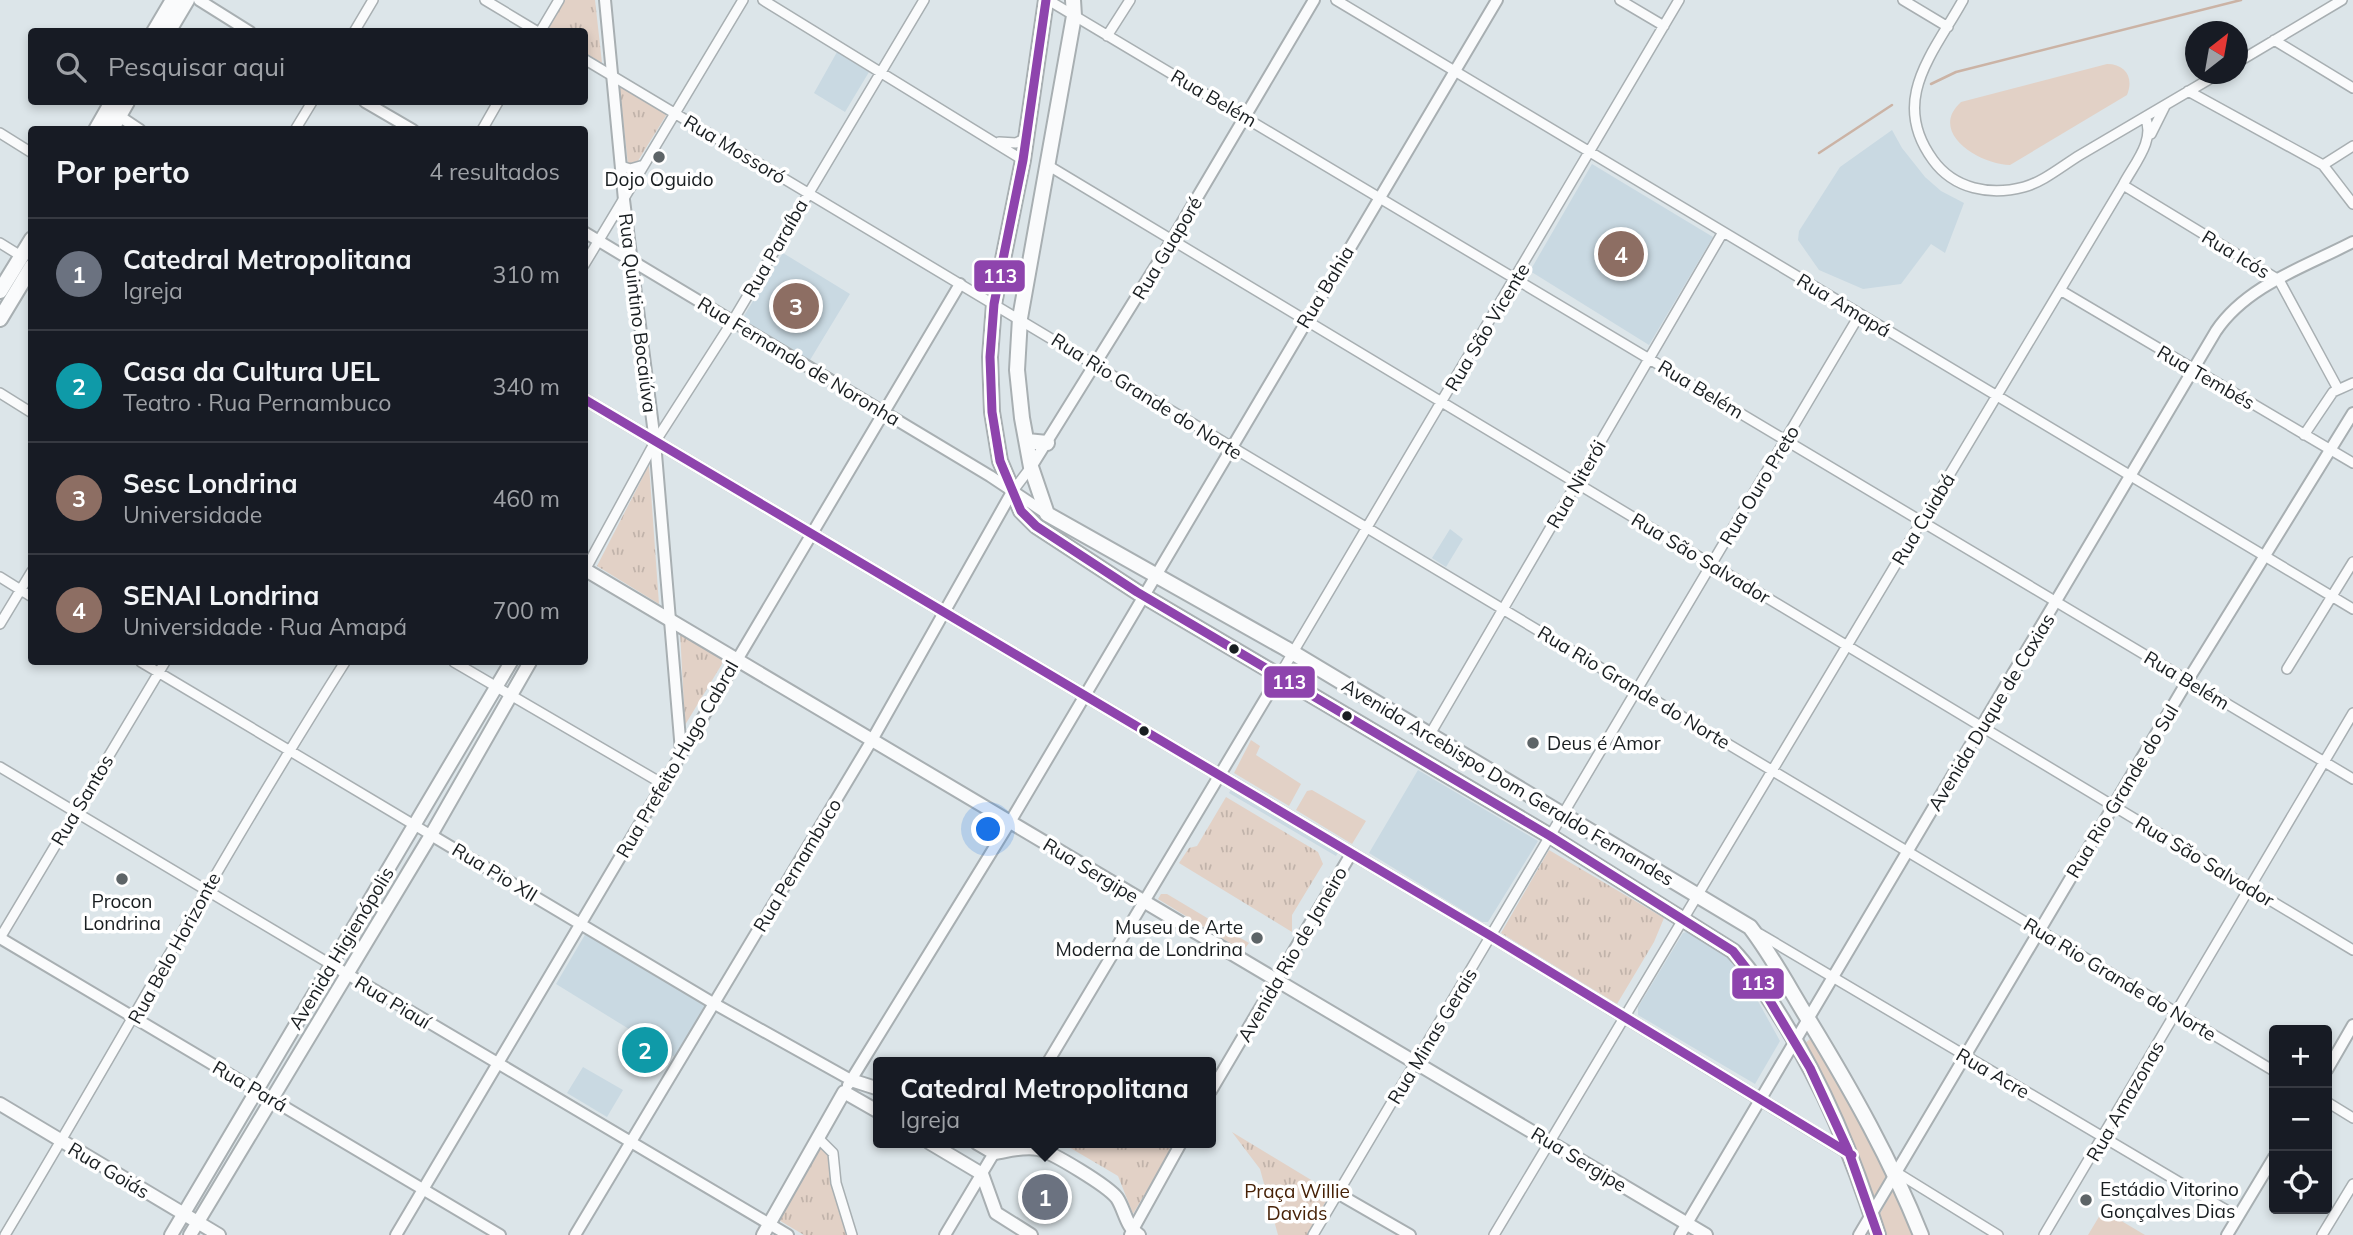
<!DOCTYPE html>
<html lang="pt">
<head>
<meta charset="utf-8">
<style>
	:root { --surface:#171b24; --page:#242831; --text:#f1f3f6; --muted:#9ea1a6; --line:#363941; --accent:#aeb3b6 }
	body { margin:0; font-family:Mulish,sans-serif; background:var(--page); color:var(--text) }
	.controls { position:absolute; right:21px; bottom:21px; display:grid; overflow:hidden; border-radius:7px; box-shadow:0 4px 10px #0003 }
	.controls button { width:63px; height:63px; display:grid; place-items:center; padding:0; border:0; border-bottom:2px solid var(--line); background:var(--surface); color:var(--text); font:35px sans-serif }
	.compass { position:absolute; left:2185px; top:21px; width:63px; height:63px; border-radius:50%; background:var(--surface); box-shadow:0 4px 10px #0003; rotate:31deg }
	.you { position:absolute; left:989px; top:830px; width:24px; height:24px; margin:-18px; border:5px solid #fff; border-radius:50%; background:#1a73e8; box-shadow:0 0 0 10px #1a73e833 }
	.badge { display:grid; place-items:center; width:46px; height:46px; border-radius:50%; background:var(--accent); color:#fff; font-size:23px; font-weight:700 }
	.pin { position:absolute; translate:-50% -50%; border:4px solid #fff; box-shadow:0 2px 7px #0006 }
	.popup { position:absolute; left:873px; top:1057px; width:343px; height:91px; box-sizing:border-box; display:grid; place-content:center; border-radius:7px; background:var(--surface); filter:drop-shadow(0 2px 5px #0005); font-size:23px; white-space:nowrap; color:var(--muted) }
	.popup b { font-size:26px; color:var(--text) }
	.popup::after { content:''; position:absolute; left:50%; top:100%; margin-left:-14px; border:14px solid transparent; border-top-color:var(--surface) }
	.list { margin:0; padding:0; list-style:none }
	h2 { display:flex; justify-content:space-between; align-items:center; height:91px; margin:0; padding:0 28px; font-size:30px }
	h2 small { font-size:23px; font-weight:400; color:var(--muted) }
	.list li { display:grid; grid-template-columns:46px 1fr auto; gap:21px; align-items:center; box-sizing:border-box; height:112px; padding:0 28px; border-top:2px solid var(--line) }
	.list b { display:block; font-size:26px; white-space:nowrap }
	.list p { margin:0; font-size:23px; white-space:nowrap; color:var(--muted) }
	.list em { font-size:23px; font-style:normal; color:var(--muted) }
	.icon { flex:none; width:38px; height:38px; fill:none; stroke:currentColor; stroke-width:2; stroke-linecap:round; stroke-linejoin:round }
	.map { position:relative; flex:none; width:2353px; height:1235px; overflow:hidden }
	.search { position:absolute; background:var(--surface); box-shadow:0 4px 10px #0003; left:28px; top:28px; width:560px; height:77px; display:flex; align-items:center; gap:18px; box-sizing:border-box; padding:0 24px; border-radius:7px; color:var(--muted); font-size:26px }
	.panel { position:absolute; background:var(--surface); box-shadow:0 4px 10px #0003; left:28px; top:126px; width:560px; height:539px; border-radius:7px }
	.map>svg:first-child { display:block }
	.built { fill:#c9d9e2 }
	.grass { fill:#e2d1c6 }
	.park { fill:url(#park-tufts) }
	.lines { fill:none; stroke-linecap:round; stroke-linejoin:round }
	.stream { stroke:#cbb3a5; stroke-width:2.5 }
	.minor-casing { stroke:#a8afb2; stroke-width:12 }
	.tertiary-casing { stroke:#a8afb2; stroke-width:14 }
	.secondary-casing { stroke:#a8afb2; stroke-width:16 }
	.primary-casing { stroke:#a8afb2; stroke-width:18 }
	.minor { stroke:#fafbfc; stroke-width:9 }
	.tertiary { stroke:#fafbfc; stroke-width:10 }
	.secondary { stroke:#fafbfc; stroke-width:12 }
	.primary { stroke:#fafbfc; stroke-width:14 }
	.bus-1-casing { stroke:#fff; stroke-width:14 }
	.bus-1 { stroke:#8e44ad; stroke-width:9 }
	.poi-dot { fill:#5d6467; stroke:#fff; stroke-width:2.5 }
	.bus-dot { fill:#191e21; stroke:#fff; stroke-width:2.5 }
	.labels { text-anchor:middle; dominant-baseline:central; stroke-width:7; stroke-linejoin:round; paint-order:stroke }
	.street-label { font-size:19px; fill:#191e21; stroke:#fff }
	.poi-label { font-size:19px; fill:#191e21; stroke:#fff }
	.park-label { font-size:19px; fill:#472207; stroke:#fff }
	.line-badge { stroke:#fff; stroke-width:2.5 }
	.badge-label { font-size:19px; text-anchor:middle; font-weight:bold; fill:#fff }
</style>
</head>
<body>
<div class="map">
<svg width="2353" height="1235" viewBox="0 0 2353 1235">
	<defs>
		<pattern id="park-tufts" width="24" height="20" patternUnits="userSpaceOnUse" patternTransform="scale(1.75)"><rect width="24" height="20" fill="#e2d1c6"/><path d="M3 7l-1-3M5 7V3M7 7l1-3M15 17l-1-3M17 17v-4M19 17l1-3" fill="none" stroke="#c1b3aa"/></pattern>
	</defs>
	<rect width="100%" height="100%" fill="#dce5e9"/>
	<path class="built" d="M 837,52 L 869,72 L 845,112 L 814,93 Z
		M 1892,130 L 1902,148 L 1925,177 L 1941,191 L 1964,203 L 1945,253 L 1931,244 L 1901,284 L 1863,289 L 1819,270 L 1798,240 L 1799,231 L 1840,167 Z
		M 1592,164 L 1713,237 L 1649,345 L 1530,271 Z
		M 783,253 L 850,294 L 810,360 L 742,319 Z
		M 1450,529 L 1463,539 L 1446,567 L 1432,558 Z
		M 1418,770 L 1538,841 L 1488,922 L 1482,922 L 1369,853 Z
		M 1236,780 L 1343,844 L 1336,856 L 1229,793 Z
		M 1690,931 L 1722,950 L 1738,965 L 1780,1041 L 1755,1084 L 1638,1015 L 1638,1007 L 1683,933 Z
		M 586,933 L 706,1005 L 676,1058 L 556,984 Z
		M 583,1067 L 623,1090 L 607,1117 L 567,1093 Z"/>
	<path class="grass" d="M 2107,64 C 2126,64 2134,78 2127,95 L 2010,165 C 1981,165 1927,133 1961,102 Z
		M 1251,740 L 1260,746 L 1256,755 L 1301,784 L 1289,806 L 1234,773 Z
		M 1312,790 L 1366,821 L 1352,844 L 1296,810 L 1307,791 Z
		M 1161,894 L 1167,894 L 1249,943 L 1243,951 L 1158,899 Z
		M 1810,1039 L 1815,1041 L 1887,1170 L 1887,1179 L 1874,1196 L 1870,1196 L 1804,1044 Z
		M 1896,1185 L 1919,1235 L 1882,1235 L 1877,1219 Z
		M 2103,1210 L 2145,1235 L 2088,1235 Z"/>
	<path class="park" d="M 564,0 L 595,0 L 602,63 L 585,53 L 584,32 L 545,31 Z
		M 619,84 L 667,114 L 636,164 L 628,164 Z
		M 649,465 L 659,604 L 597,566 Z
		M 680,631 L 725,659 L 685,725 Z
		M 1226,797 L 1318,852 L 1323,864 L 1292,915 L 1292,932 L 1179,863 L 1189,848 L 1197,846 Z
		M 1549,850 L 1664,918 L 1654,942 L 1617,1004 L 1501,933 Z
		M 1232,1132 L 1331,1192 L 1307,1235 L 1278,1235 L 1260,1169 Z
		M 1062,1143 L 1175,1143 L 1133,1214 L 1118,1176 Z
		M 820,1147 L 830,1153 L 850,1235 L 804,1235 L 777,1219 Z"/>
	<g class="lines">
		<path class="stream" d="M 1931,84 L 1956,72 L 2241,0
			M 1819,153 L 1892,105"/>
		<g class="minor-casing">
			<path id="minor" d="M 485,0 L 538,32
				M 763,0 L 1023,160
				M 1048,0 L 2353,779
				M 1336,0 L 2353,609
				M 1620,0 L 1664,26
				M 1903,0 L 1948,27
				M 1963,0 C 1933,54 1889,100 1933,160 C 1954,189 1990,196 2024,187 C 2043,182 2062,166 2080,155 C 2126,128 2172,101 2218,74
				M 354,32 L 373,0
				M 540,32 L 559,0
				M 1107,36 L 1130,0
				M 2274,40 L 2353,88
				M 584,59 L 2274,1071
				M 2238,62 L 2342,0
				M 2188,91 L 2323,165 L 2353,204
				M 295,130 L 312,102
				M 482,130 L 498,102
				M 0,133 L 32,153
				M 2151,134 L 2165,106
				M 999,142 L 1016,143 L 1026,138
				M 2323,165 L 2353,146
				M 621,166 L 630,169 L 644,165
				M 1049,166 L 2353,950
				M 2123,185 L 2279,280 L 2338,389
				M 0,243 L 21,256
				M 584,265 L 743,0
				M 2060,290 L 2353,463
				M 0,393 L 32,413
				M 2304,435 L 2333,392 L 2353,383
				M 1012,492 L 1031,467
				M 585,570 L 655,442 L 732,322 L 924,0
				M 0,577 L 32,597
				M 0,624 L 32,571
				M 141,662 L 431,835
				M 454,662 L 663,784
				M 2287,669 L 2353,562
				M 1279,676 L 1679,0
				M 1429,736 L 1723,232
				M 0,767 L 332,965
				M 1760,934 L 2238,1217
				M 0,938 L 165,662
				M 2327,1102 L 2353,1118
				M 818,1138 L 833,1153 L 836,1183 L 852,1235
				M 1896,1172 L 1998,1235
				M 5,1235 C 120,1044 226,849 345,662
				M 1313,1235 L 1860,314
				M 1494,1235 L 2123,185 C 2134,164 2156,140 2145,117
				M 2044,1235 L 2353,713
				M 2322,1235 L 2353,1184"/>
		</g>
		<g class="tertiary-casing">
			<path id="tertiary" d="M 199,0 L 250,32
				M 605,0 L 624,200 L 655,442 L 681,751
				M 365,102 L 413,130
				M 119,116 L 140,130
				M 584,232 L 990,476 L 1047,514
				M 584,399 L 1491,936 L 1850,1154
				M 1031,467 L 1172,240 L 1314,0
				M 431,835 L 713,1003 L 851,1080
				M 0,938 L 500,1235
				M 332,965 L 788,1235
				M 1048,1062 L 1279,676
				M 2327,1070 L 2353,1025
				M 848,1085 L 1010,822 L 1497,0
				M 1211,1091 L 1351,854
				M 1337,1193 L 1410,1235
				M 396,1235 L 960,284
				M 575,1235 L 872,740 L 1012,492
				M 945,1235 L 1000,1143
				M 1130,1235 L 1181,1143
				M 1680,1235 L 2216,331 C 2247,285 2305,267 2353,242
				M 1859,1235 L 2188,680 L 2353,413
				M 2227,1235 L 2274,1157"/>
		</g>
		<g class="secondary-casing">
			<path id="secondary" d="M 584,569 L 1706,1235
				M 851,1080 L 879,1089
				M 0,1104 L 219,1235
				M 930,1143 L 982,1174 L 996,1213 L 1031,1235
				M 977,1143 L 994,1153 C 1008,1151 1023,1146 1038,1149 C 1052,1152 1108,1186 1117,1198 C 1125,1210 1126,1227 1139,1235
				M 171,1235 L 511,662
				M 190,1235 L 431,835 L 530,662
				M 763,1235 L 844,1092 L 879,1112"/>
		</g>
		<g class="primary-casing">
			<path id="primary" d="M 1046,0 L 1023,160 L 994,304 L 990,357 L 992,412 L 1000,461 L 1021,511 L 1036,526 L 1137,592 L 1550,836 L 1733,951 C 1752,971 1766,993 1780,1016 C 1824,1085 1853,1157 1878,1235
				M 1073,0 L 1074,16 L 1020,318 L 1017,370 L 1022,418 L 1031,467 L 1047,514 L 1285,648 L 1750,927 C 1773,957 1790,990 1810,1022 C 1852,1091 1891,1160 1921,1235
				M 154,32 L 173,0
				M 168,32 L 187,0
				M 96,130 L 112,102
				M 111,130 L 127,102
				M 0,291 L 32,239
				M 0,319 L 32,266
				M 1027,441 L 1047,443"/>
		</g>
		<use href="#minor" class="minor"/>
		<use href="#tertiary" class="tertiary"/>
		<use href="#secondary" class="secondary"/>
		<use href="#primary" class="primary"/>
		<g class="bus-1-casing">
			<path id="bus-1" d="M 1046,0 L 1023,160 L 994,304 L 990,357 L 992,412 L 1000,461 L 1021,511 L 1036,526 L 1137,592 L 1550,836 L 1733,951 L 1764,991 L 1810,1068 L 1848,1150 L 1878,1235
				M 584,399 L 1491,936 L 1852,1155"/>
		</g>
		<use href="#bus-1" class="bus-1"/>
	</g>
	<g class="poi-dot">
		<circle cx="659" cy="157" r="7"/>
		<circle cx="1533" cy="743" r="7"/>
		<circle cx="122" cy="879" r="7"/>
		<circle cx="1257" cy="938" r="7"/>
		<circle cx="2086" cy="1200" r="7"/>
	</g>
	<g class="bus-dot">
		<circle cx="1234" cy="649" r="6"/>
		<circle cx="1347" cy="716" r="6"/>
		<circle cx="1144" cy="731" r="6"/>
	</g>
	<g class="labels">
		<g class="street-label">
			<text transform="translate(1214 98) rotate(30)">Rua Belém</text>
			<text transform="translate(735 149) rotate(31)">Rua Mossoró</text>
			<text transform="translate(775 248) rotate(-60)">Rua Paraíba</text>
			<text transform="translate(1167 248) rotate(-59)">Rua Guaporé</text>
			<text transform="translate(2236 254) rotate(31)">Rua Icós</text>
			<text transform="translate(1325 287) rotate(-59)">Rua Bahia</text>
			<text transform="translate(1844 305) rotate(31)">Rua Amapá</text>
			<text transform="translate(638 313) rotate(83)">Rua Quintino Bocaiúva</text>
			<text transform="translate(1487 327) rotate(-59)">Rua São Vicente</text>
			<text transform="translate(799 361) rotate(31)">Rua Fernando de Noronha</text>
			<text transform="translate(2206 377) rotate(30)">Rua Tembés</text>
			<text transform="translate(1701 389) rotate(31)">Rua Belém</text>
			<text transform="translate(1147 396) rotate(32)">Rua Rio Grande do Norte</text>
			<text transform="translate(1576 484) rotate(-60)">Rua Niterói</text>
			<text transform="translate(1759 485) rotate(-59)">Rua Ouro Preto</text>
			<text transform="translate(1923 519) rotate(-59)">Rua Cuiabá</text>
			<text transform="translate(1701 558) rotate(31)">Rua São Salvador</text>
			<text transform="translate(2187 680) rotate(31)">Rua Belém</text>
			<text transform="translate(1634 687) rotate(31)">Rua Rio Grande do Norte</text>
			<text transform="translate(1991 712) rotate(-59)">Avenida Duque de Caxias</text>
			<text transform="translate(677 759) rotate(-60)">Rua Prefeito Hugo Cabral</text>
			<text transform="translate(1508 782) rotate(31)">Avenida Arcebispo Dom Geraldo Fernandes</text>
			<text transform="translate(2122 791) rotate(-59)">Rua Rio Grande do Sul</text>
			<text transform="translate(82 800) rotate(-59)">Rua Santos</text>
			<text transform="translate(2205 861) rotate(31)">Rua São Salvador</text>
			<text transform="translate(797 865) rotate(-59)">Rua Pernambuco</text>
			<text transform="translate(1091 870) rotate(31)">Rua Sergipe</text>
			<text transform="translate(495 872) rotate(31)">Rua Pio XII</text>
			<text transform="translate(174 948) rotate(-61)">Rua Belo Horizonte</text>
			<text transform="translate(341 948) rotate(-59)">Avenida Higienópolis</text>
			<text transform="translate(1292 954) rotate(-60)">Avenida Rio de Janeiro</text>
			<text transform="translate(2120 979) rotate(31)">Rua Rio Grande do Norte</text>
			<text transform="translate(393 1002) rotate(31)">Rua Piauí</text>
			<text transform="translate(1432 1036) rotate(-59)">Rua Minas Gerais</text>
			<text transform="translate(1993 1073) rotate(30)">Rua Acre</text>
			<text transform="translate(250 1086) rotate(30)">Rua Pará</text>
			<text transform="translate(2125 1101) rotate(-60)">Rua Amazonas</text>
			<text transform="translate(1579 1159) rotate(31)">Rua Sergipe</text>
			<text transform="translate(109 1170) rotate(31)">Rua Goiás</text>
		</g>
		<g class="poi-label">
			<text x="659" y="179">Dojo Oguido</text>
			<text x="1547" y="743" text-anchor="start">Deus é Amor</text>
			<text x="122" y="901">Procon<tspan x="122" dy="22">Londrina</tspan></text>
			<text x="1243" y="927" text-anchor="end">Museu de Arte<tspan x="1243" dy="22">Moderna de Londrina</tspan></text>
			<text x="2100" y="1189" text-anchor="start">Estádio Vitorino<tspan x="2100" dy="22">Gonçalves Dias</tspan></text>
		</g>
		<g class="park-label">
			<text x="1297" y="1191">Praça Willie<tspan x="1297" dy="22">Davids</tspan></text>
		</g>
	</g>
	<g class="line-badge">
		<rect x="973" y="259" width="53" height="34" rx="7" fill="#8e44ad"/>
		<rect x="1263" y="665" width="53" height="34" rx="7" fill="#8e44ad"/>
		<rect x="1731" y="967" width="54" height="33" rx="7" fill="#8e44ad"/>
	</g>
	<g class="badge-label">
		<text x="1000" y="283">113</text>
		<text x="1289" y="689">113</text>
		<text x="1758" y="990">113</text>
	</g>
</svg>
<div class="controls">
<button>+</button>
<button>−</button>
<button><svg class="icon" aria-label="locate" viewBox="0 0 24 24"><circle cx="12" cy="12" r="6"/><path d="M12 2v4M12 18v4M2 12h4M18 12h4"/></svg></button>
</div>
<svg class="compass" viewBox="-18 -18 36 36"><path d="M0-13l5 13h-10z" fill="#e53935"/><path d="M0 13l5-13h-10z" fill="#9ea1a6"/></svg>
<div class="you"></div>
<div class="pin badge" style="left:1045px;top:1197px;background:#6b7280">1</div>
<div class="popup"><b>Catedral Metropolitana</b>Igreja</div>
<div class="pin badge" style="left:645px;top:1050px;background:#0f9aa8">2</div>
<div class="pin badge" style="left:796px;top:306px;background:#8d6e63">3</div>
<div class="pin badge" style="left:1621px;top:254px;background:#8d6e63">4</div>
<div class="search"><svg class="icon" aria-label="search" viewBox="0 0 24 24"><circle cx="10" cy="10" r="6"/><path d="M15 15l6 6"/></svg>Pesquisar aqui</div>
<section class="panel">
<h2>Por perto<small>4 resultados</small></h2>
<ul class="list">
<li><span class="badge" style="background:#6b7280">1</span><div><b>Catedral Metropolitana</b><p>Igreja</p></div><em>310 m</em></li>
<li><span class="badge" style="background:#0f9aa8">2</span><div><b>Casa da Cultura UEL</b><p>Teatro · Rua Pernambuco</p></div><em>340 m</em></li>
<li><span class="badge" style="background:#8d6e63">3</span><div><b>Sesc Londrina</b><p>Universidade</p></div><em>460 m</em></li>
<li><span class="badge" style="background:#8d6e63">4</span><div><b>SENAI Londrina</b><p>Universidade · Rua Amapá</p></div><em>700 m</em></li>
</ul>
</section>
</div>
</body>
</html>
